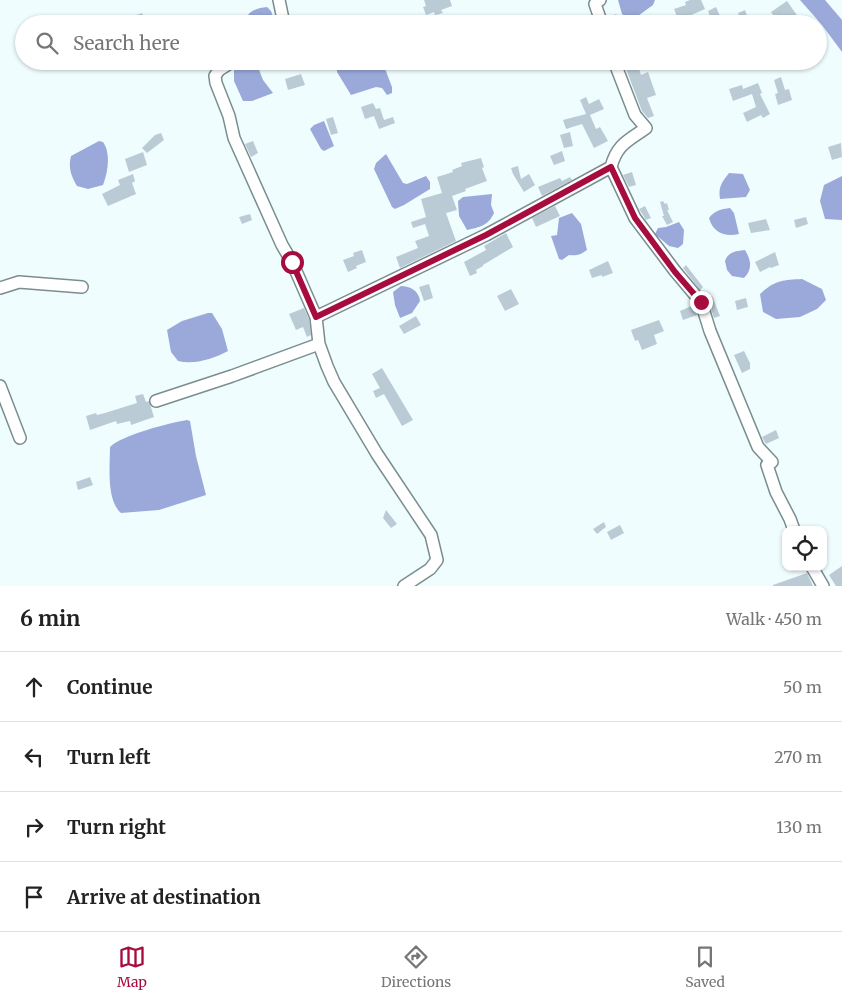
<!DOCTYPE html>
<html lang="en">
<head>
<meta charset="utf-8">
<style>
	:root { --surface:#fff; --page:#f6f6f6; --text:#222; --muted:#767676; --line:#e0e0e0; --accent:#a60c3e }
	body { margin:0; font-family:Merriweather,serif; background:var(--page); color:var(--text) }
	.controls { position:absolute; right:15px; bottom:15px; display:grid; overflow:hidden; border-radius:10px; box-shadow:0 1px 4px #0004 }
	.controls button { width:45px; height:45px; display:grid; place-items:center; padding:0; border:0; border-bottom:1px solid var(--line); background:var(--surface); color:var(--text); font:25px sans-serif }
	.stop { position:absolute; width:15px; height:15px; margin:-11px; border:4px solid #a60c3e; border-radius:50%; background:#fff }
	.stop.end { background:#a60c3e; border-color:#fff; box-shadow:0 1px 5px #0008 }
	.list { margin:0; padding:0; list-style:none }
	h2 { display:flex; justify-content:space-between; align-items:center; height:65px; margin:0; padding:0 20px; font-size:21px }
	h2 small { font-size:16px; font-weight:400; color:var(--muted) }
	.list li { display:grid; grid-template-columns:32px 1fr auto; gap:15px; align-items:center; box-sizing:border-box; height:70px; padding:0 20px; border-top:1px solid var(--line) }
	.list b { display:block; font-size:19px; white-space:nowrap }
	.list em { font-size:16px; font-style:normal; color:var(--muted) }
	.icon { flex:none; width:28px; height:28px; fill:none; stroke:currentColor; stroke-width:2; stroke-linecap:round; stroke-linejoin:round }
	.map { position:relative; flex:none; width:842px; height:586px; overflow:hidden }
	.search { position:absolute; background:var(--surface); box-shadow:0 1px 4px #0004; left:15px; right:15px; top:15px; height:55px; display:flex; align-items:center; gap:12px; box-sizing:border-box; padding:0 18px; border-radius:28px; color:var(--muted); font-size:19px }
	.sheet { height:345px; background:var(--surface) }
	nav { display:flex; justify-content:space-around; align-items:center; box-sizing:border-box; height:70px; border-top:1px solid var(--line); background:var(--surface); font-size:14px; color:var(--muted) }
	nav a { display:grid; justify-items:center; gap:2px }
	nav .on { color:var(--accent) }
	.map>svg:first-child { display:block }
	.water { fill:#9aa9d9 }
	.building { fill:#bbcbd5 }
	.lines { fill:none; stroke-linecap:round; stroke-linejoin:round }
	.minor-casing { stroke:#7a8d8f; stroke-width:14 }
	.minor { stroke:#fff; stroke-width:11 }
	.route { stroke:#a60c3e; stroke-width:6 }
</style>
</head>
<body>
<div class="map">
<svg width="842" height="586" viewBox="0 0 842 586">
	<rect width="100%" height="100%" fill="#f0fdfe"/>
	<path class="water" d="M 618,0 L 655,0 L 653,5 L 631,21 L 622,14 Z
		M 800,0 L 825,0 L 842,20 L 842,52 L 822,25 Z
		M 267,7 L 271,11 L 276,24 L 246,24 C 245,12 256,8 267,7 Z
		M 252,61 L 256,62 L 263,80 L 273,93 L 252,101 L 243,101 L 234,81 L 234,70 L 242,65 Z
		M 341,61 L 382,61 L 392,87 L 392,93 L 387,95 L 382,88 L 376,87 L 351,95 L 337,72 L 337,65 Z
		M 324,121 L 334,146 L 324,151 L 321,149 L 310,129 L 314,125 Z
		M 99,141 L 103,142 C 111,153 108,172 103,185 L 88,189 L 77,186 C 71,176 68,167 71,156 Z
		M 386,154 L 403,183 L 407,184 L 426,176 L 430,182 L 430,189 L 404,205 L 395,209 L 392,207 L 374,169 L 376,163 Z
		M 729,173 L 743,174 L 750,190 L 746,197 L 720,199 C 718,187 722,182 729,173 Z
		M 842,176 L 842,220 L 825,219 L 820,201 L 824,185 Z
		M 492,194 L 491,205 L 494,213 C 488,226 480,227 467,230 L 459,216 L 458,201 L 463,197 Z
		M 730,208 L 734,213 L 739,234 C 725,237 713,233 709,218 C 714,211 721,209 730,208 Z
		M 572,213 L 581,224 L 587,250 C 580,255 576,256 569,255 L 562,260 L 559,259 L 551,236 L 557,235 L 559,218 Z
		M 679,222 L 684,230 L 683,244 L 678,248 L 669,246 L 655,234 L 658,228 L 666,227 Z
		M 745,250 C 751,260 753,269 744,278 L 732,276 L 727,270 L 725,261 C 728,252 736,251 745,250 Z
		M 802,279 L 822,289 L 826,300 L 817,309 L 800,317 L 776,319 L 763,312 L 760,294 C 775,280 783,280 802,279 Z
		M 401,286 C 410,286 419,291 420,301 L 412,313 L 400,318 L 395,305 L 393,292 Z
		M 208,313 L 212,313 L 222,329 L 228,351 C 213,359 194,365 178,361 L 171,352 L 167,330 L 182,321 Z
		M 187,420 L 190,421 L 196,456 L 206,495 L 159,510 L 121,513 C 106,500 110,466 110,447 C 122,435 169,423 187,420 Z"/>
	<path class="building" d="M 424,0 L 450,0 L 452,6 L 441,10 L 443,13 L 435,15 L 434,12 L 426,15 L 423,7 L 426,6 Z
		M 690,0 L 701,0 L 705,9 L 689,16 L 691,20 L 680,24 L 674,9 L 686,5 L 685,2 Z
		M 787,1 L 803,24 L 779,24 L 771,12 Z
		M 716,7 L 723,23 L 739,16 L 738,13 L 745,10 L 750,24 L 713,24 L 708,11 Z
		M 142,13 L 145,20 L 131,24 L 129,18 Z
		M 616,14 L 620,22 L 609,24 L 608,17 Z
		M 638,65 L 641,75 L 648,72 L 656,95 L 647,98 L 654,116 L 648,118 L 642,111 L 626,69 Z
		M 301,74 L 305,85 L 288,90 L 285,79 Z
		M 781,77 L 785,90 L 789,89 L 792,100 L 778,105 L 775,94 L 778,93 L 774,80 Z
		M 758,83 L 762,93 L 760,94 L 770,114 L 763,118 L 761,115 L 747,122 L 743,113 L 756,107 L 752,94 L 733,101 L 729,89 L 742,85 L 743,89 Z
		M 586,97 L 589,104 L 599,99 L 604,109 L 590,115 L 596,129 L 600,127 L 608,141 L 594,148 L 582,124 L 566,129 L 563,120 L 586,114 L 580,100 Z
		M 373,103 L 376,109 L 380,108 L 384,120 L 393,117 L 395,123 L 379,129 L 374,116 L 365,119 L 361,107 Z
		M 333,117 L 338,133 L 331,135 L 326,119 Z
		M 570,132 L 573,146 L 564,148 L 560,135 Z
		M 161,133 L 164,140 L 147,153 L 142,148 L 155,135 Z
		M 253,141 L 258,153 L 251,157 L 245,144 Z
		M 841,143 L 842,157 L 832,160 L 828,147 Z
		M 562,151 L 565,161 L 554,165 L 550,156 Z
		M 143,152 L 147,165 L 129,172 L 125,159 Z
		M 481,158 L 484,167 L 482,168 L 487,181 L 465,189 L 466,191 L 452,196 L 457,210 L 446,213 L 456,241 L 400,268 L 396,257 L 418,248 L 415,241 L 429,236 L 425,224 L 413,228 L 411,222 L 426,217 L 421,199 L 442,193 L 437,177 L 453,172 L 452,170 L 462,166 L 461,163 Z
		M 518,166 L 521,179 L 529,174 L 535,185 L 524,192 L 513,174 L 511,168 Z
		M 632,172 L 636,185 L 629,187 L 623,175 Z
		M 133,174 L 135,181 L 132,183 L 136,194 L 108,206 L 102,194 L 120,185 L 118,180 Z
		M 570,177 L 572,180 L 542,196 L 538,187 L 560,178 L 562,181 Z
		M 663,201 L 665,204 L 667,203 L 669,210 L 667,210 L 673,222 L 667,225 L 662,216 L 664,216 L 660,202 Z
		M 555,206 L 560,216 L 536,227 L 532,218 Z
		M 645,206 L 651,218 L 646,220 L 639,209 Z
		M 250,214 L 252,220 L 242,224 L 239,217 Z
		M 806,217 L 808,224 L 796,228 L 794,220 Z
		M 766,219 L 770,230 L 751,233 L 748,223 Z
		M 506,233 L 513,247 L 483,265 L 483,266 L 476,270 L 477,273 L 470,276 L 464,262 L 486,250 L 484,246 Z
		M 362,250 L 366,262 L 356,266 L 357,268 L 348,272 L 343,260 L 354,256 L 353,253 Z
		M 775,252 L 779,265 L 771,268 L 770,267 L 760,272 L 755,262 Z
		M 608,261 L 613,273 L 602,277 L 602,275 L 592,278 L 589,270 Z
		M 686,265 L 703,287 L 700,290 L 683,268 Z
		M 429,284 L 433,298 L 424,301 L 419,287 Z
		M 511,289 L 519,304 L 505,311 L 497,296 Z
		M 712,296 L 720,316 L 714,318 L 708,299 Z
		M 746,298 L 748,307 L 737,310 L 735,301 Z
		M 694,305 L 697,315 L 683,320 L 680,311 Z
		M 304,308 L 309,319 L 311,335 L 307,337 L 303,327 L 296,330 L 289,314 Z
		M 416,316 L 421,325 L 404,334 L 399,326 Z
		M 659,320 L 664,331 L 654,335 L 657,344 L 642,350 L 638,340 L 635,341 L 631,330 Z
		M 744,351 L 750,363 L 750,369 L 742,373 L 734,355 Z
		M 382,368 L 413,420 L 402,426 L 384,394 L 376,398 L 373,391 L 380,388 L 372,374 Z
		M 143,394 L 146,402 L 149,401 L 154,417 L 131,425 L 130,421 L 117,424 L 116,421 L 90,430 L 86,416 L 96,413 L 97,415 L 105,413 L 137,403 L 135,396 Z
		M 776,430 L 779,438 L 766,444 L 762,437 Z
		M 90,477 L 93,485 L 78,490 L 76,482 Z
		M 386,510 L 397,524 L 391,528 L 383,518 Z
		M 604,522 L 606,527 L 597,534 L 593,529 Z
		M 620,525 L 624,533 L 611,540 L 607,532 Z
		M 842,566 L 842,586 L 836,586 L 829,575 Z
		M 807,573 L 813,586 L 773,586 L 773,585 Z"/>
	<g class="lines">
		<g class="minor-casing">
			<path id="minor" d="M 279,0 L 284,24
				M 600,0 L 595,4 L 602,24
				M 233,61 L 219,70 L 215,76 L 216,83 L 229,116 L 234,138 L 282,245 L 292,262 L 316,317 L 319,344 L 327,366 L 334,382 L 377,454 L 431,535 L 437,560 L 430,569 L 404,586
				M 611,167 L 635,218 L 675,271 L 701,302 L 710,331 L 758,447 L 772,462 L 767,465 L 776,492 L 790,519 L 794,530
				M 0,288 L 19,282 L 82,287
				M 316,317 L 486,235 L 611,167 C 617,144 628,141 646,128 L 635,115 L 614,61
				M 0,386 L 20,438
				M 156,401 L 232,376 L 319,344
				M 812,567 L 823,586"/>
		</g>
		<use href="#minor" class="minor"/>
	</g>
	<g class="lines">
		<path class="route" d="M 292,262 L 316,317 L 486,235 L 611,167 L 635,218 L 675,272 L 701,302"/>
	</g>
</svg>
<div class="controls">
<button><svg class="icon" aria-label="locate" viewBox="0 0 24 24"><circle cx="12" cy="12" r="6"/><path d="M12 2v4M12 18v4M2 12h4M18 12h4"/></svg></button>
</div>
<div class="stop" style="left:292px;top:262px"></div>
<div class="stop end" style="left:701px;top:302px"></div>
<div class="search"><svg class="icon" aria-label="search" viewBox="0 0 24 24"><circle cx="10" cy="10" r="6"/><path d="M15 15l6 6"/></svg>Search here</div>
</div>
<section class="sheet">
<h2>6 min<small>Walk · 450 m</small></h2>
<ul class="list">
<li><svg class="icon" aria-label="ahead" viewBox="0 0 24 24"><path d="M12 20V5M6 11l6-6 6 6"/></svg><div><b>Continue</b></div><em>50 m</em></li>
<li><svg class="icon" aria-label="left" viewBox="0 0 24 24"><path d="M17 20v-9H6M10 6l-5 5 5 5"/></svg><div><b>Turn left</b></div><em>270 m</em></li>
<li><svg class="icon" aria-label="right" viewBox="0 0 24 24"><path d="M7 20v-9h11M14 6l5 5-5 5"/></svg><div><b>Turn right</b></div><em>130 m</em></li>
<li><svg class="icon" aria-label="arrive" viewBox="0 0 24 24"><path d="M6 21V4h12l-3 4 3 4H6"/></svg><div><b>Arrive at destination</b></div></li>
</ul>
</section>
<nav>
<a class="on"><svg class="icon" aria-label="map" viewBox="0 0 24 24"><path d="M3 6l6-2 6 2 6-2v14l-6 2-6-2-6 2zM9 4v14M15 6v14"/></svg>Map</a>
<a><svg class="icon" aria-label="directions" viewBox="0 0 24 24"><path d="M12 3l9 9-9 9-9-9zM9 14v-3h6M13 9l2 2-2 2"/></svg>Directions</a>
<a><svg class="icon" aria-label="saved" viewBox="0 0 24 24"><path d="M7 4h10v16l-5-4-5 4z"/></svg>Saved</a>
</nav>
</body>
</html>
